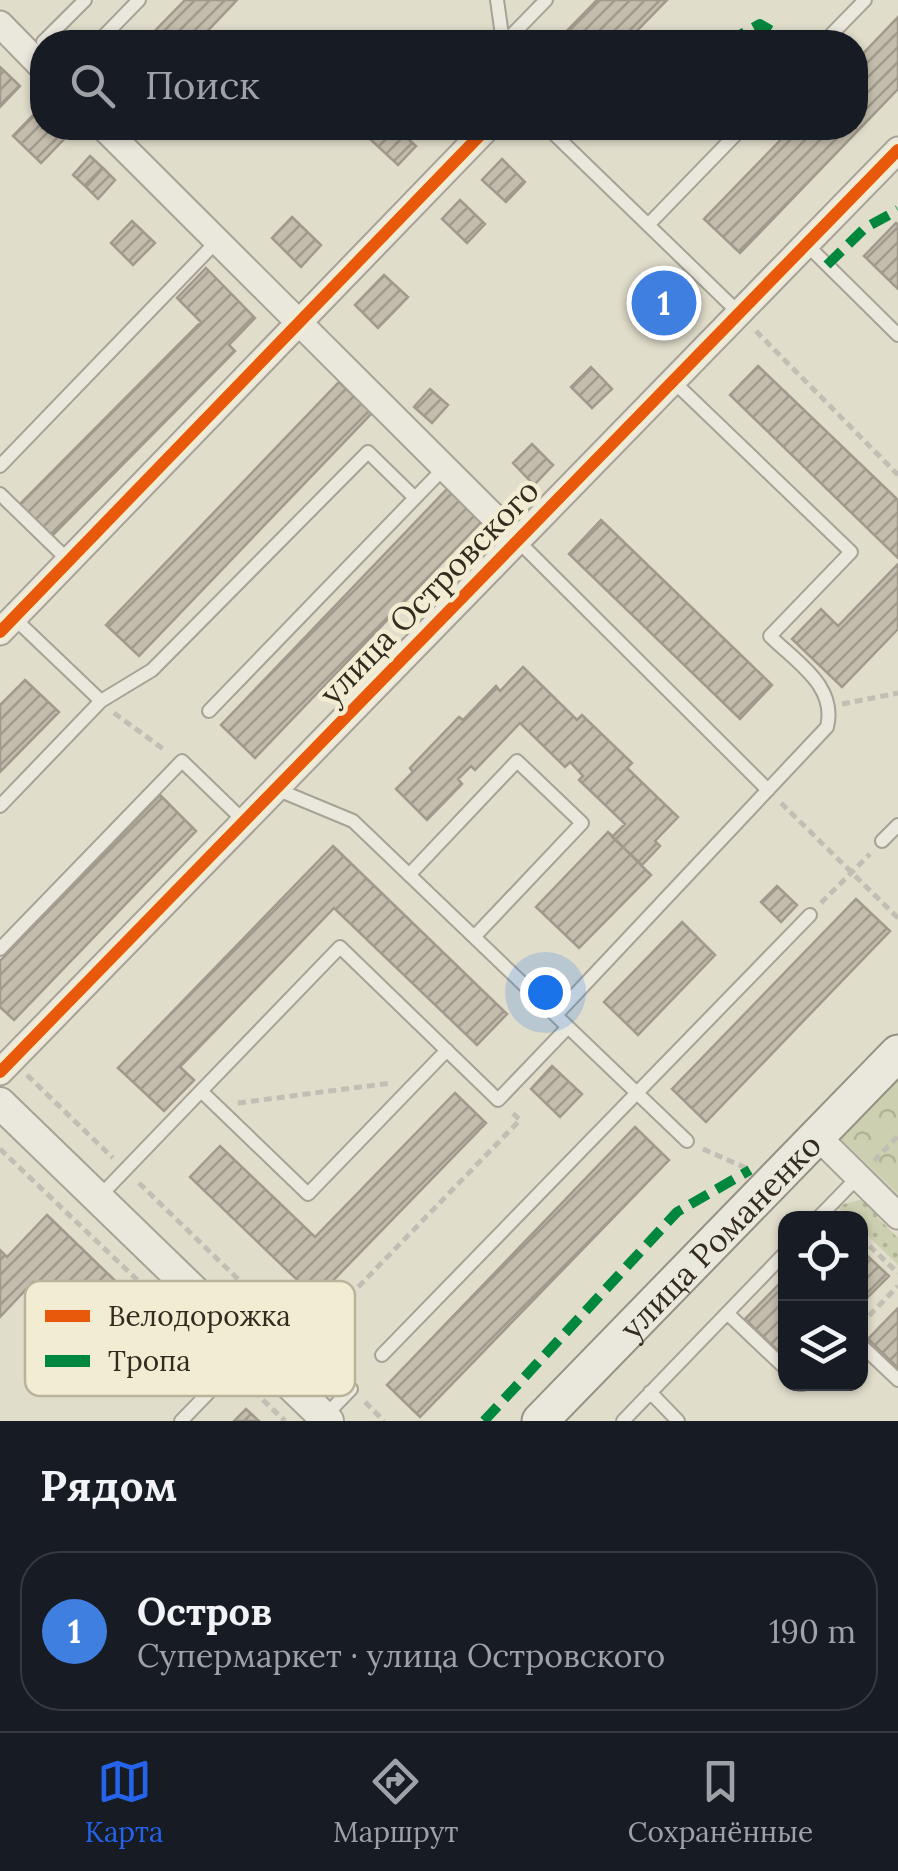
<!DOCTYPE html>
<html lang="ru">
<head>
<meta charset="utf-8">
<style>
	:root { --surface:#171b24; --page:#20242c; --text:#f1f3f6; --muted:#9ea1a6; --line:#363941; --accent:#2563eb }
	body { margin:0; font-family:Lora,serif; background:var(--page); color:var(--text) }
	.controls { position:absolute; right:30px; bottom:30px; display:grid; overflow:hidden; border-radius:20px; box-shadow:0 2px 8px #0004 }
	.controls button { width:90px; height:90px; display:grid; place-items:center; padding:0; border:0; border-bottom:2px solid var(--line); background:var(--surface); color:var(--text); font:50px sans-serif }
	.you { position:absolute; left:545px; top:992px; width:35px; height:35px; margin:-25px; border:8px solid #fff; border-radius:50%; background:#1a73e8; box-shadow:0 0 0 15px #1a73e833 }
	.badge { display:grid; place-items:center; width:65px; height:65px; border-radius:50%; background:var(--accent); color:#fff; font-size:32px; font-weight:700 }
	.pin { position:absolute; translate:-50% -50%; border:5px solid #fff; box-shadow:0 2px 10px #0006 }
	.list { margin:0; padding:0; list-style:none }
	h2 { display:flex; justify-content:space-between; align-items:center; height:130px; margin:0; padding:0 40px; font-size:42px }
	h2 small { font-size:32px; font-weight:400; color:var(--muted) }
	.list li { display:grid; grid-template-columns:65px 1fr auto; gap:30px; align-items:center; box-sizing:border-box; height:160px; margin:0 20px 20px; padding:0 20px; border:2px solid var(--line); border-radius:40px }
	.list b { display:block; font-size:38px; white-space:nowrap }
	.list p { margin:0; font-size:32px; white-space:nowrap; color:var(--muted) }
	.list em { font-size:32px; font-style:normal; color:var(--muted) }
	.icon { flex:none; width:55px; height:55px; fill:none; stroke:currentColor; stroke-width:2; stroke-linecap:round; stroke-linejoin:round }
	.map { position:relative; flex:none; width:898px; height:1421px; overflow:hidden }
	.search { position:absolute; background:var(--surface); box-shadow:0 2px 8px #0004; left:30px; right:30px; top:30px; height:110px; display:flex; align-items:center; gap:25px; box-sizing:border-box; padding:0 35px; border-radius:40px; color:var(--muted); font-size:38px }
	.sheet { height:310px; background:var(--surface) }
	nav { display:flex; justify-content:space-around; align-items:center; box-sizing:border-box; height:140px; border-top:2px solid var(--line); background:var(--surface); font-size:28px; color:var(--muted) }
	nav a { display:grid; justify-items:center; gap:5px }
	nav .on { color:var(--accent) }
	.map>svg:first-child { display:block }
	.grass { fill:url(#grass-dots) }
	.park { fill:url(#park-crowns) }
	.building { fill:url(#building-hatch); stroke:#a1998b; stroke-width:2.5 }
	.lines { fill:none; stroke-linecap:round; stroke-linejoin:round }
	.service-casing { stroke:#a6a295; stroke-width:16 }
	.minor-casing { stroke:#a6a295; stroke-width:29 }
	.tertiary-casing { stroke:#a6a295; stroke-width:34 }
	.secondary-casing { stroke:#969185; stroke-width:39 }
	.path { stroke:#c2beb4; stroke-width:5; stroke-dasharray:8 5; stroke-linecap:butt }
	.service { stroke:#eae7dd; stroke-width:12 }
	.minor { stroke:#eae7dd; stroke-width:25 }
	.tertiary { stroke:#eae7dd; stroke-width:30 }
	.secondary { stroke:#eae7dd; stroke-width:35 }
	.quiet { stroke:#00873e; stroke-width:10; stroke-dasharray:20 10; stroke-linecap:butt }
	.cycleway-casing { stroke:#f2edd2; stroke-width:19 }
	.cycleway { stroke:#e8590c; stroke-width:12 }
	.labels { text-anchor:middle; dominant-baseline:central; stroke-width:9; stroke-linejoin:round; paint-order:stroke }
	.street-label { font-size:32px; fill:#332b1f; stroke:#f2edd2 }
	.key { fill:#f2edd2; stroke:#b9b39c; stroke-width:2.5 }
	.key-label { font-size:28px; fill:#332b1f }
</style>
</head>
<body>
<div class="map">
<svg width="898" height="1421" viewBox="0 0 898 1421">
	<defs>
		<pattern id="grass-dots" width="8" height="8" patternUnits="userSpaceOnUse" patternTransform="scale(2.5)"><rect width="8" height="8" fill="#ccd0b0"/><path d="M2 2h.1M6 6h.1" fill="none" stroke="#b0b397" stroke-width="1.8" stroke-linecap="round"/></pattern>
		<pattern id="park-crowns" width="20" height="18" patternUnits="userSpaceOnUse" patternTransform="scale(2.5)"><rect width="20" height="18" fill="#ccd0b0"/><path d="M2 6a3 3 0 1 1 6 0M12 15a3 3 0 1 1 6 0" fill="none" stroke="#b0b397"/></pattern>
		<pattern id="building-hatch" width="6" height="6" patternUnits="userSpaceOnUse" patternTransform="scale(2.5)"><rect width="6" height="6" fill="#c4bdad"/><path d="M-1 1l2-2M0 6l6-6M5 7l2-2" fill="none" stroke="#a09a8c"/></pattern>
	</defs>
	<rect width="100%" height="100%" fill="#e1ddcb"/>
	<path class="grass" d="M 871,1197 L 877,1217 L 898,1238 L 898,1265 L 861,1229 L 860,1218 L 850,1218 L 836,1206 Z"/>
	<path class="park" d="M 898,1074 L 898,1194 L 838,1136 Z"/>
	<path class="building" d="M 185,0 L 237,0 L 197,42 L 144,42 Z
		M 597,0 L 667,0 L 626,42 L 556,42 Z
		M 898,17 L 898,89 L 740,253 L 704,219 L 792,128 L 856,128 L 856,61 Z
		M 0,67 L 20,86 L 0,107 Z
		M 41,107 L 42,128 L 63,128 L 69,134 L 41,163 L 13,136 Z
		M 383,128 L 396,128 L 416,146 L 398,165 L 371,140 Z
		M 90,156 L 103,168 L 86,187 L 73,175 Z
		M 502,159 L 525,182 L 506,202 L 482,180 Z
		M 103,168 L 115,180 L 98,199 L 86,187 Z
		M 460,200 L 485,224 L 467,243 L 442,219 Z
		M 292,217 L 321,245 L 301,267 L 272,238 Z
		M 132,221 L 155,243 L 133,265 L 111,243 Z
		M 896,223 L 898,225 L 898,289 L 864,256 Z
		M 206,268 L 255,318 L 229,345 L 235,351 L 50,538 L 18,506 L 201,322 L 177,298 Z
		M 663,273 L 694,304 L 665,333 L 634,303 Z
		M 384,275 L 408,297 L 378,328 L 355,305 Z
		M 758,366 L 898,500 L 898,558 L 730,395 Z
		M 591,367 L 612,389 L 592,408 L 571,387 Z
		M 339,382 L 372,413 L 139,656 L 106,625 Z
		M 430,389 L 448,405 L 432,423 L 414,407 Z
		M 532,444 L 553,465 L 534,485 L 513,463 Z
		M 448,488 L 482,521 L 255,758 L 221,725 Z
		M 601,520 L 772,685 L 740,719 L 569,554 Z
		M 898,564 L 898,629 L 842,687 L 792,639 L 821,609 L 838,626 Z
		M 523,667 L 577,720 L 582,715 L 632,763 L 627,768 L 678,817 L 655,841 L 660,846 L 642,865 L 612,837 L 625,824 L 579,780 L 583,776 L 570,762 L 565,767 L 520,723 L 475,770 L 471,766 L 458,779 L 462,784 L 427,820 L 396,789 L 413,772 L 410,768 L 459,717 L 463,720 L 496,686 L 500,691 Z
		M 25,680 L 59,712 L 0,772 L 0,705 Z
		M 160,795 L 196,831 L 14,1020 L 0,1007 L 0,961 Z
		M 608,832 L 651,875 L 579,948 L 536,907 Z
		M 333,846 L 507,1014 L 477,1045 L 334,908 L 180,1067 L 194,1080 L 164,1111 L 118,1068 Z
		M 777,886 L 797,905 L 781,922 L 761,902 Z
		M 856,899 L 890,931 L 706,1122 L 672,1089 Z
		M 682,922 L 715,955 L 638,1035 L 604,1002 Z
		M 552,1066 L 582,1094 L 560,1117 L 531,1089 Z
		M 455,1093 L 486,1123 L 316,1298 L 190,1177 L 220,1146 L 315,1237 Z
		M 635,1127 L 669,1160 L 420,1417 L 387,1385 Z
		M 47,1215 L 161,1325 L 120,1366 L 33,1282 L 0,1317 L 0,1250 L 7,1257 Z
		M 860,1249 L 889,1276 L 860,1305 Z
		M 786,1277 L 786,1341 L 777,1350 L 745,1319 Z
		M 898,1308 L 898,1368 L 868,1339 Z
		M 246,1409 L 259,1421 L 234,1421 Z"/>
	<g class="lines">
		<g class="service-casing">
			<path id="service" d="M 497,0 L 503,42
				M 43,42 L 85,0
				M 98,42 L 139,0
				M 505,42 L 546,0
				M 824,42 L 865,0
				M 548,128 L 739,313
				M 648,225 L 742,128
				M 806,244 L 898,335
				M 0,466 L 218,240
				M 0,494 L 69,561
				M 517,540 L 768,790
				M 14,618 L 101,701
				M 209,711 L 446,466
				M 276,789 L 353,821 L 687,1141
				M 0,806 L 101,701 L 152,670 L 368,452 L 415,498
				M 882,841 L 898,825
				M 409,875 L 517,761 L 582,823 L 474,937
				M 0,949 L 182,761 L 244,821
				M 556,1015 L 827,727 C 837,686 797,663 770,636 L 851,552 L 673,381
				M 447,1050 L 308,1194 L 201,1091 L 340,947 L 498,1100 L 568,1027
				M 99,1197 L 201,1091
				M 818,1218 L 858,1177
				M 727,1313 L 786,1369
				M 860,1344 L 898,1380
				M 382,1355 L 810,915
				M 800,1384 L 803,1384
				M 650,1392 L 678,1421
				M 325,1416 L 351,1389
				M 181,1421 L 252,1348
				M 623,1421 L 786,1252"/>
		</g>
		<g class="minor-casing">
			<path id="minor" d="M 0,24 L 42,67
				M 104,128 L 517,540
				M 0,632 L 487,128
				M 0,1072 L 898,150
				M 817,1136 L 898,1216"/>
		</g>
		<g class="tertiary-casing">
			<path id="tertiary" d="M 0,1103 L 328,1421"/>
		</g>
		<g class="secondary-casing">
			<g id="secondary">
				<path id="s1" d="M 540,1421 L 898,1053"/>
			</g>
		</g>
		<path class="path" d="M 756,331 L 898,475
			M 842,704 L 898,693
			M 114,713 L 166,751
			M 781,803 L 898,918
			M 821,903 L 870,854
			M 27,1075 L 113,1158
			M 238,1103 L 391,1083
			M 0,1149 L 218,1357
			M 703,1149 L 748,1169
			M 874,1161 L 898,1136
			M 139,1183 L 339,1377
			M 860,1237 L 898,1273
			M 860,1325 L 898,1286
			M 304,1343 L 520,1120 L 511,1112
			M 244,1382 L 285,1421
			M 365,1402 L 384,1421"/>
		<use href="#service" class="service"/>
		<use href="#minor" class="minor"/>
		<use href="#tertiary" class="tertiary"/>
		<use href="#secondary" class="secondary"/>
		<path class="quiet" d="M 727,42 L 760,24 L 791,42
			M 552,132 L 560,128
			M 827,265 L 865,228 L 898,210
			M 484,1421 L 677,1212 L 750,1170"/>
		<g class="cycleway-casing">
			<path id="cycleway" d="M 0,632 L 487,128
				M 0,1072 L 898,150"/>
		</g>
		<use href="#cycleway" class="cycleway"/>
	</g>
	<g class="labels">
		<g class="street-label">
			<text transform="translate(429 592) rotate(-46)">улица Островского</text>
			<text stroke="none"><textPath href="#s1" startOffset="258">улица Романенко</textPath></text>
		</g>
	</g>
	<rect x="25" y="1281" width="330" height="115" rx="15" class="key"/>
	<rect x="45" y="1310" width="45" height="12" fill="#e8590c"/>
	<rect x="45" y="1355" width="45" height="12" fill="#00873e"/>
	<g class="key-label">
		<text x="108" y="1326">Велодорожка</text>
		<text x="108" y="1371">Тропа</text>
	</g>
</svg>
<div class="controls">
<button><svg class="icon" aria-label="locate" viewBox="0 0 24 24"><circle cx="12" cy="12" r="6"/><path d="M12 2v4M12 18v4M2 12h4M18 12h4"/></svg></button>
<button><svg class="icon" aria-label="layers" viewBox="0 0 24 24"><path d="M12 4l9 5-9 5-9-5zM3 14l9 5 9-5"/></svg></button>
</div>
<div class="you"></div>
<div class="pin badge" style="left:664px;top:303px;background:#3f7fe0">1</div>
<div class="search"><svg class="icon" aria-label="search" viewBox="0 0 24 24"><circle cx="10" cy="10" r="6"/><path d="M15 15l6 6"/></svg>Поиск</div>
</div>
<section class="sheet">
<h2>Рядом<small></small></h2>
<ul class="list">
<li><span class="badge" style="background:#3f7fe0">1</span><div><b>Остров</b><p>Супермаркет · улица Островского</p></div><em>190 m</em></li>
</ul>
</section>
<nav>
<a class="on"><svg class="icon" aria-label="map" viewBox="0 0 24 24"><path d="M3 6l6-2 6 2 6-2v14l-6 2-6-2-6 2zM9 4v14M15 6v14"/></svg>Карта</a>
<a><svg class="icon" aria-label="directions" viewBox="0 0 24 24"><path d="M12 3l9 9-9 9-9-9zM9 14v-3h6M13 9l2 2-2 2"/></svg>Маршрут</a>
<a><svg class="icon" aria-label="saved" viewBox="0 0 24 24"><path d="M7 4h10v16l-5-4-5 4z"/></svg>Сохранённые</a>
</nav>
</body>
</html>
